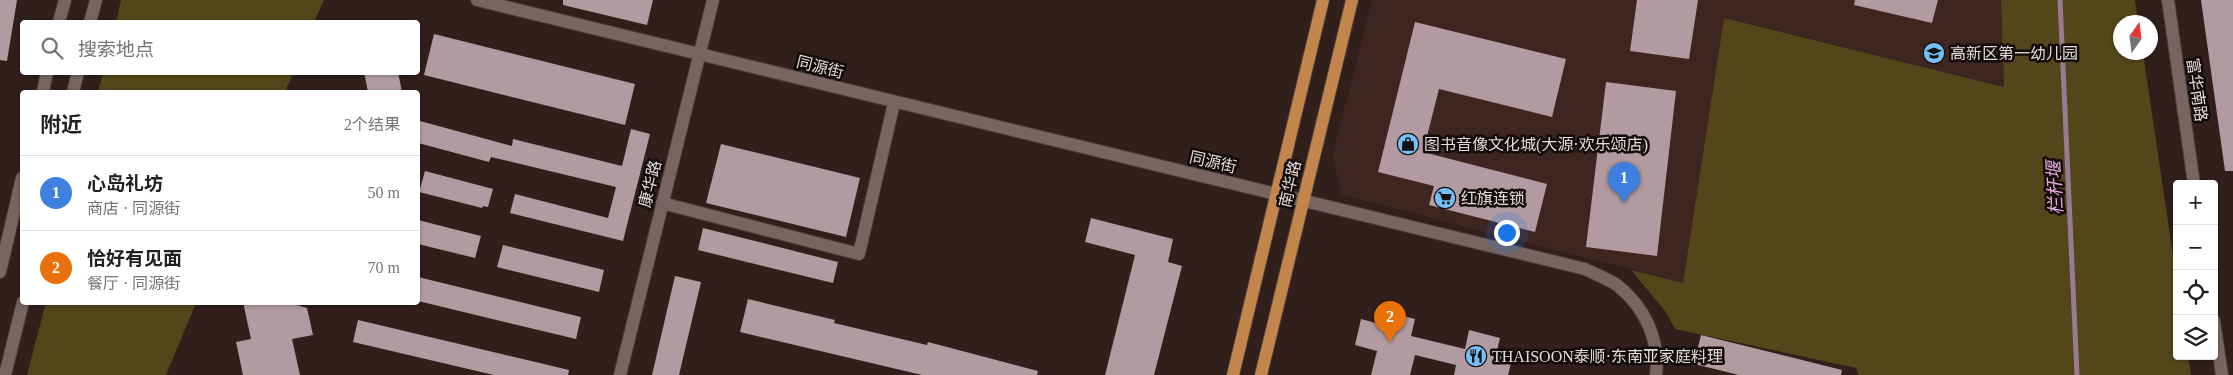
<!DOCTYPE html>
<html lang="zh">
<head>
<meta charset="utf-8">
<style>
	:root { --surface:#fff; --page:#f6f6f6; --text:#202124; --muted:#757577; --line:#e0e0e0; --accent:#ea580c }
	body { margin:0; font-family:"Times New Roman","Noto Sans SC",serif; background:var(--page); color:var(--text) }
	.controls { position:absolute; right:15px; bottom:15px; display:grid; overflow:hidden; border-radius:5px; box-shadow:0 1px 4px #0004 }
	.controls button { width:45px; height:45px; display:grid; place-items:center; padding:0; border:0; border-bottom:1px solid var(--line); background:var(--surface); color:var(--text); font:25px sans-serif }
	.compass { position:absolute; left:2113px; top:15px; width:45px; height:45px; border-radius:50%; background:var(--surface); box-shadow:0 1px 4px #0004; rotate:14deg }
	.you { position:absolute; left:1506px; top:232px; width:18px; height:18px; margin:-12px; border:4px solid #fff; border-radius:50%; background:#1a73e8; box-shadow:0 0 0 8px #1a73e833 }
	.badge { display:grid; place-items:center; width:32px; height:32px; border-radius:50%; background:var(--accent); color:#fff; font-size:16px; font-weight:700 }
	.pin { position:absolute; translate:-50% -41px; filter:drop-shadow(0 1px 2px #0008) }
	.pin::after { content:''; position:absolute; top:26px; width:18px; height:15px; background:inherit; clip-path:polygon(0 0,100% 0,50% 100%) }
	.list { margin:0; padding:0; list-style:none }
	h2 { display:flex; justify-content:space-between; align-items:center; height:65px; margin:0; padding:0 20px; font-size:21px }
	h2 small { font-size:16px; font-weight:400; color:var(--muted) }
	.list li { display:grid; grid-template-columns:32px 1fr auto; gap:15px; align-items:center; box-sizing:border-box; height:75px; padding:0 20px; border-top:1px solid var(--line) }
	.list b { display:block; font-size:19px; white-space:nowrap }
	.list p { margin:0; font-size:16px; white-space:nowrap; color:var(--muted) }
	.list em { font-size:16px; font-style:normal; color:var(--muted) }
	.icon { flex:none; width:28px; height:28px; fill:none; stroke:currentColor; stroke-width:2; stroke-linecap:round; stroke-linejoin:round }
	.map { position:relative; flex:none; width:2233px; height:375px; overflow:hidden }
	.search { position:absolute; background:var(--surface); box-shadow:0 1px 4px #0004; left:20px; top:20px; width:400px; height:55px; display:flex; align-items:center; gap:12px; box-sizing:border-box; padding:0 18px; border-radius:5px; color:var(--muted); font-size:19px }
	.panel { position:absolute; background:var(--surface); box-shadow:0 1px 4px #0004; left:20px; top:90px; width:400px; height:215px; border-radius:5px }
	.map>svg:first-child { display:block }
	.built { fill:#3d2520 }
	.park { fill:#53461a }
	.lines { fill:none; stroke-linecap:round; stroke-linejoin:round }
	.stream { stroke:#997a91; stroke-width:5 }
	.building { fill:#b19ba0 }
	.minor-casing { stroke:#483b38; stroke-width:14 }
	.major-casing { stroke:#483b38; stroke-width:14 }
	.minor { stroke:#796560; stroke-width:12 }
	.major { stroke:#c2854b; stroke-width:12 }
	.labels { text-anchor:middle; dominant-baseline:central; stroke-width:5; stroke-linejoin:round; paint-order:stroke }
	.poi-label { font-size:16px; fill:#e5dad7; stroke:#120b09; text-anchor:start }
	.street-label { font-size:16px; fill:#e5dad7; stroke:#120b09 }
	.water-label { font-size:18px; font-style:italic; fill:#ebabe1; stroke:#120b09 }
</style>
</head>
<body>
<div class="map">
<svg width="2233" height="375" viewBox="0 0 2233 375">
	<rect width="100%" height="100%" fill="#301f1b"/>
	<path class="built" d="M 1372,0 L 2001,0 L 2004,87 L 1724,18 L 1683,283 L 1342,195 L 1332,156 Z"/>
	<path class="park" d="M 121,0 L 324,0 L 314,22 L 116,22 Z
		M 2001,0 L 2135,0 L 2138,22 L 2120,22 L 2120,52 L 2143,53 L 2177,282 L 2177,356 L 2188,356 L 2191,375 L 1859,375 L 1856,368 L 1675,329 L 1665,311 L 1631,270 L 1683,283 L 1724,18 L 2004,87 Z
		M 103,73 L 103,72 L 293,73 L 285,92 L 98,92 Z
		M 46,302 L 196,302 L 196,303 L 166,375 L 27,375 Z"/>
	<g class="lines">
		<path class="stream" d="M 2060,0 L 2077,375"/>
	</g>
	<path class="building" d="M 0,0 L 17,0 L 7,61 L 0,60 Z
		M 563,0 L 653,0 L 647,25 L 563,5 Z
		M 1637,0 L 1698,0 L 1689,59 L 1630,51 Z
		M 1855,0 L 1938,0 L 1932,23 L 1854,5 Z
		M 2201,0 L 2233,0 L 2233,171 L 2225,171 Z
		M 1415,22 L 1566,59 L 1552,117 L 1439,89 L 1423,152 L 1547,184 L 1535,232 L 1429,205 L 1434,186 L 1378,172 Z
		M 434,34 L 635,84 L 625,125 L 424,75 Z
		M 364,72 L 398,72 L 402,92 L 368,92 Z
		M 1606,82 L 1676,91 L 1657,256 L 1586,247 Z
		M 420,121 L 512,146 L 513,139 L 622,166 L 631,129 L 650,134 L 623,241 L 510,213 L 515,194 L 608,218 L 616,187 L 491,157 L 489,162 L 418,143 Z
		M 721,144 L 860,178 L 846,237 L 706,203 Z
		M 425,171 L 493,189 L 488,207 L 483,206 L 482,208 L 419,192 Z
		M 1091,218 L 1173,239 L 1168,262 L 1182,266 L 1154,375 L 1105,375 L 1135,255 L 1085,242 Z
		M 418,220 L 481,236 L 475,258 L 418,244 Z
		M 703,228 L 838,262 L 833,283 L 698,250 Z
		M 503,245 L 604,270 L 599,292 L 497,267 Z
		M 675,276 L 701,282 L 679,375 L 652,375 Z
		M 418,277 L 581,317 L 576,339 L 418,301 Z
		M 748,299 L 835,320 L 834,323 L 927,345 L 928,342 L 1038,371 L 1037,375 L 922,375 L 740,332 Z
		M 243,302 L 286,302 L 307,308 L 313,335 L 292,339 L 300,375 L 243,375 L 236,342 L 251,339 Z
		M 1387,312 L 1415,319 L 1411,336 L 1465,349 L 1469,330 L 1500,338 L 1496,355 L 1512,359 L 1508,375 L 1454,375 L 1456,365 L 1415,355 L 1410,375 L 1371,375 L 1377,351 L 1355,345 L 1361,319 L 1383,325 Z
		M 358,320 L 569,370 L 568,375 L 494,375 L 353,342 Z
		M 1701,335 L 1842,370 L 1841,375 L 1739,375 L 1694,364 Z"/>
	<g class="lines">
		<g class="minor-casing">
			<path id="minor" d="M 477,0 L 1585,269 C 1595,274 1608,279 1617,285 C 1645,307 1660,340 1656,375
				M 2168,0 L 2194,184
				M 59,22 L 65,0
				M 90,22 L 96,0
				M 43,92 L 47,72
				M 73,92 L 78,72
				M 662,203 L 859,254 L 894,103
				M 0,272 L 22,178
				M 2214,321 L 2222,375
				M 5,375 L 23,302
				M 620,375 L 713,0"/>
		</g>
		<g class="major-casing">
			<path id="major" d="M 1233,375 L 1323,0
				M 1261,375 L 1352,0"/>
		</g>
		<use href="#minor" class="minor"/>
		<use href="#major" class="major"/>
	</g>
	<defs>
		<g id="school-disc" transform="scale(1.125)"><circle r="9.5" fill="#74c0f6" stroke="#120b09"/><path d="M0-5L7-2L0 1L-7-2ZM-4 1L0 2.5L4 1V4Q0 6-4 4Z" fill="#111"/></g>
		<g id="shop-disc" transform="scale(1.125)"><circle r="9.5" fill="#74c0f6" stroke="#120b09"/><path d="M-5-2.5h2.3a2.7 3.5 0 0 1 5.4 0H5L5.5 6h-11ZM-1.5-2.5h3a1.5 2.3 0 0 0-3 0Z" fill="#111"/></g>
		<g id="supermarket-disc" transform="scale(1.125)"><circle r="9.5" fill="#74c0f6" stroke="#120b09"/><path d="M-6-5.5h2.5l.6 2H6L4.5 2H-2.5L-4.4-4H-6ZM-1.5 3.2a1.3 1.3 0 1 0 .1 0ZM3 3.2a1.3 1.3 0 1 0 .1 0Z" fill="#111"/></g>
		<g id="restaurant-disc" transform="scale(1.125)"><circle r="9.5" fill="#74c0f6" stroke="#120b09"/><path d="M-5-6h1v4h1v-4h1v4h1v-4h1v5L-1.5 .5V6h-2V.5L-5-1ZM5-6V6H3V1.5H1.5Q1.5-4 5-6Z" fill="#111"/></g>
	</defs>
	<g fill-rule="evenodd">
		<use href="#school-disc" x="1934" y="53"/>
		<use href="#shop-disc" x="1408" y="144"/>
		<use href="#supermarket-disc" x="1445" y="198"/>
		<use href="#restaurant-disc" x="1476" y="356"/>
	</g>
	<g class="labels">
		<g class="poi-label">
			<text x="1950" y="53">高新区第一幼儿园</text>
			<text x="1424" y="144">图书音像文化城(大源·欢乐颂店)</text>
			<text x="1461" y="198">红旗连锁</text>
			<text x="1492" y="356">THAISOON泰顺·东南亚家庭料理</text>
		</g>
		<g class="street-label">
			<text transform="translate(820 67) rotate(14)">同源街</text>
			<text transform="translate(2197 90) rotate(82)">富华南路</text>
			<text transform="translate(1213 162) rotate(13)">同源街</text>
			<text transform="translate(650 184) rotate(-76)">康华路</text>
			<text transform="translate(1290 184) rotate(-77)">南华路</text>
		</g>
		<g class="water-label">
			<text transform="translate(2055 188) rotate(-93)">栏杆堰</text>
		</g>
	</g>
</svg>
<div class="controls">
<button>+</button>
<button>−</button>
<button><svg class="icon" aria-label="locate" viewBox="0 0 24 24"><circle cx="12" cy="12" r="6"/><path d="M12 2v4M12 18v4M2 12h4M18 12h4"/></svg></button>
<button><svg class="icon" aria-label="layers" viewBox="0 0 24 24"><path d="M12 4l9 5-9 5-9-5zM3 14l9 5 9-5"/></svg></button>
</div>
<svg class="compass" viewBox="-18 -18 36 36"><path d="M0-13l5 13h-10z" fill="#e53935"/><path d="M0 13l5-13h-10z" fill="#757577"/></svg>
<div class="you"></div>
<div class="pin badge" style="left:1624px;top:203px;background:#3f7fe0">1</div>
<div class="pin badge" style="left:1390px;top:342px;background:#e8710a">2</div>
<div class="search"><svg class="icon" aria-label="search" viewBox="0 0 24 24"><circle cx="10" cy="10" r="6"/><path d="M15 15l6 6"/></svg>搜索地点</div>
<section class="panel">
<h2>附近<small>2个结果</small></h2>
<ul class="list">
<li><span class="badge" style="background:#3f7fe0">1</span><div><b>心岛礼坊</b><p>商店 · 同源街</p></div><em>50 m</em></li>
<li><span class="badge" style="background:#e8710a">2</span><div><b>恰好有见面</b><p>餐厅 · 同源街</p></div><em>70 m</em></li>
</ul>
</section>
</div>
</body>
</html>
